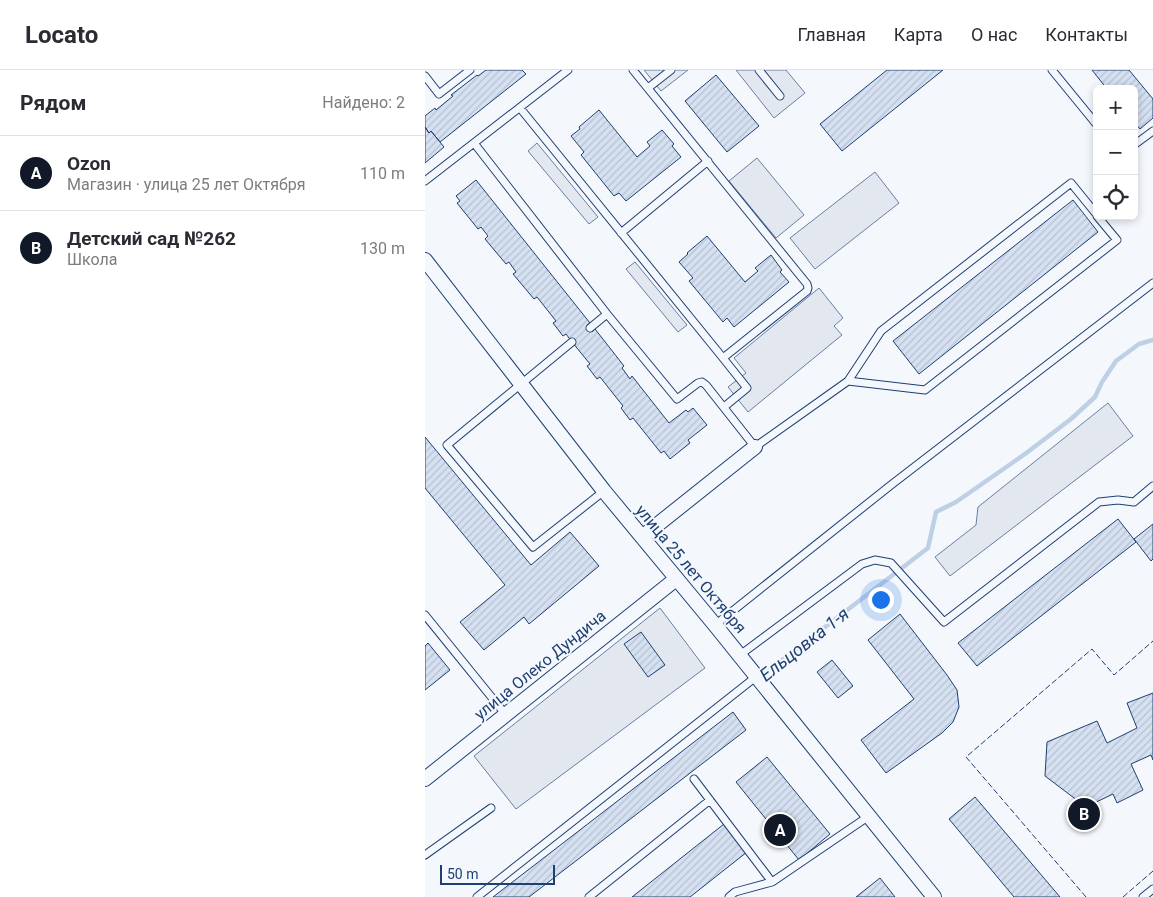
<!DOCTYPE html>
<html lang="ru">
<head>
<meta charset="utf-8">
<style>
	:root { --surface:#fff; --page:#f2f2f3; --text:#2b2b33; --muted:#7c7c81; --line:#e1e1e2; --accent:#111827 }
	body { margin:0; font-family:Roboto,sans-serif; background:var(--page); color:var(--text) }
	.controls { position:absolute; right:15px; top:15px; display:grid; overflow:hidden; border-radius:8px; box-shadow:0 2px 8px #0003 }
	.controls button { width:45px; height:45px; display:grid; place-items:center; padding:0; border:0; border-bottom:1px solid var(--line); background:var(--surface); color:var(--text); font:25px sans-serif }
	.scale { position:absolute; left:15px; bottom:12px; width:115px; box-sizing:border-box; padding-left:5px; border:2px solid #1d3f73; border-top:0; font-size:14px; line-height:18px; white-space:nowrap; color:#1d3f73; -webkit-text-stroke:4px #f4f7fb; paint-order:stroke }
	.you { position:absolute; left:455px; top:529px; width:18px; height:18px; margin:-12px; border:4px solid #fff; border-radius:50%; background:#1a73e8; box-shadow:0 0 0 8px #1a73e833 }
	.badge { display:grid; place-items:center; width:32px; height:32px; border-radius:50%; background:var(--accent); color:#fff; font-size:16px; font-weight:700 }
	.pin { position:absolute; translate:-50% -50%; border:2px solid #fff; box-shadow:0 1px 5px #0006 }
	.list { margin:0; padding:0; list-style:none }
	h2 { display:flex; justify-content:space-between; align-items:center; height:65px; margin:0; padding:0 20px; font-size:21px }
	h2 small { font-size:16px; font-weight:400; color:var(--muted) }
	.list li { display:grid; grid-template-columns:32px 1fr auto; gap:15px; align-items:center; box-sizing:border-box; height:75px; padding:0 20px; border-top:1px solid var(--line) }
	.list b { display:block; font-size:19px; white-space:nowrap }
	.list p { margin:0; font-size:16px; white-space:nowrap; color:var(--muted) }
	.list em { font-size:16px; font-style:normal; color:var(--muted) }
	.icon { flex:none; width:28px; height:28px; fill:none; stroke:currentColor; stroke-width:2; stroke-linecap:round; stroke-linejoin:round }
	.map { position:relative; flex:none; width:728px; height:827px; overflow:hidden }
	header { display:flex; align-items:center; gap:30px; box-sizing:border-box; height:70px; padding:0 25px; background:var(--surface); border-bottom:1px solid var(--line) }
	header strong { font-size:24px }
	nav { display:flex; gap:28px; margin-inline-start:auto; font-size:18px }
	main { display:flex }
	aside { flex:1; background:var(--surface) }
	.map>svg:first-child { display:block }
	.parking { fill:#e3e8f0; stroke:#687fa3 }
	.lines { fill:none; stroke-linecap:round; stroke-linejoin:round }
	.stream { stroke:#bed0e5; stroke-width:4.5 }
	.building { fill:url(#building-hatch); stroke:#1d3f73 }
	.service-casing { stroke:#1d3f73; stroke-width:9 }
	.minor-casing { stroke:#1d3f73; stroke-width:16 }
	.service { stroke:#f4f7fb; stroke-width:7 }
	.minor { stroke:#f4f7fb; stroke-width:14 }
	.fence { stroke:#1d3f73; stroke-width:1; stroke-dasharray:6 2.5; stroke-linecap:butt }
	.labels { text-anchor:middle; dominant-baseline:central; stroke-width:4; stroke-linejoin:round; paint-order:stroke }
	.street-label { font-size:16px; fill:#1d3f73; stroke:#f4f7fb }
	.water-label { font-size:18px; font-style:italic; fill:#1d3f73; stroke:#f4f7fb }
</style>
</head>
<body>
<header>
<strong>Locato</strong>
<nav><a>Главная</a><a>Карта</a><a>О нас</a><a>Контакты</a></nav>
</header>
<main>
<aside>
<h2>Рядом<small>Найдено: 2</small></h2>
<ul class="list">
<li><span class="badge">A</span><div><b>Ozon</b><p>Магазин · улица 25 лет Октября</p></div><em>110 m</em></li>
<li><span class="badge">B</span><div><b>Детский сад №262</b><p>Школа</p></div><em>130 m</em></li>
</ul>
</aside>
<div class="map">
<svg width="728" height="827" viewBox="0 0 728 827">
	<defs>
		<pattern id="building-hatch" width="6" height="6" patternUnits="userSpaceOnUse" patternTransform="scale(1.25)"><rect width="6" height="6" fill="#d5e0f0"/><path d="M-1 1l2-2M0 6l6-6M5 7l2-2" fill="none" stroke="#b6c1d1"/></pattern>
	</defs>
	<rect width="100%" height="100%" fill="#f4f7fb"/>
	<path class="parking" d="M 219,0 L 263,0 L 236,21 Z
		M 311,0 L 361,0 L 380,23 L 349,48 Z
		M 112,73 L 173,147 L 164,154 L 103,81 Z
		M 332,88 L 379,145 L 351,168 L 304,111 Z
		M 450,102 L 474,133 L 390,199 L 365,168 Z
		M 210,192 L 262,255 L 253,262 L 201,199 Z
		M 394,218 L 418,248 L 409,256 L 417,265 L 323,342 L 303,317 L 321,303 L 309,288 Z
		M 683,333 L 708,366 L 525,506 L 510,487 L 551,455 L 553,437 Z
		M 235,538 L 280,598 L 91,739 L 49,686 Z"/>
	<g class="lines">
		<path class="stream" d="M 335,607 L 503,478 L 511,442 L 531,432 L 600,384 L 646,349 L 670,327 L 677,312 L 691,291 L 714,274 L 728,270"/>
	</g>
	<path class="building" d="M 61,0 L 97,0 L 101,4 L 15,72 L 6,61 L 4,63 L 0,57 L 0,46 L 10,38 L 11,40 L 28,26 L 26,25 L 52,5 L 53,6 Z
		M 462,0 L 518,0 L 417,81 L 395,54 Z
		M 667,0 L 704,0 L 728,29 L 728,48 L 715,59 L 709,52 L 709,19 L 682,19 Z
		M 291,5 L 334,56 L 302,82 L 260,31 Z
		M 174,40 L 212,87 L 225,76 L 222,72 L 237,60 L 249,74 L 247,76 L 256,87 L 201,131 L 194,123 L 189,126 L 156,85 L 159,82 L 146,66 L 155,59 L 154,57 Z
		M 0,57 L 4,63 L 6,61 L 19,77 L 0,93 Z
		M 51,110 L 165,253 L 162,255 L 167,262 L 170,259 L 199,296 L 197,298 L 205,309 L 207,306 L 244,353 L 261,340 L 263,342 L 268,338 L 282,355 L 263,370 L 265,373 L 245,389 L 239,381 L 236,383 L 208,348 L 205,350 L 196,338 L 198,336 L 175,307 L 172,309 L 162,296 L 165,294 L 147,272 L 141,264 L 138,266 L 128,253 L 131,251 L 112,227 L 109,229 L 88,204 L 91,202 L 84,192 L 81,194 L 60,169 L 63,166 L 56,157 L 53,159 L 32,133 L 35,131 L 31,126 Z
		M 648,130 L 673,162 L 494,304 L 468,271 Z
		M 282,166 L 320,212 L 333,201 L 330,198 L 346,185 L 357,200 L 355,202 L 364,212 L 309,257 L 302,248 L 298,252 L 264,211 L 268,208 L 254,192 L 263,184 L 262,183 Z
		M 0,367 L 106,495 L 145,462 L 174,496 L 104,554 L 99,547 L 59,580 L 35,552 L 80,515 L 0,418 Z
		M 693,449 L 711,472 L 552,596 L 533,573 Z
		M 728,454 L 728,489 L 726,491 L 709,469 Z
		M 475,544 L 522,605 L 532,620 L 534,637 L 528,652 L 517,663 L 461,703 L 436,670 L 489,629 L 443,570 Z
		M 216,562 L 240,595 L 223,607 L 199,574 Z
		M 3,573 L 25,600 L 0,620 L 0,576 Z
		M 407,590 L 428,616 L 413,628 L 392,602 Z
		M 728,623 L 728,690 L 726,685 L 706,694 L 718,720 L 692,733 L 688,724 L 661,737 L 620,706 L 622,672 L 672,651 L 682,673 L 712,658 L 702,633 Z
		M 308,642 L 321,660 L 104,827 L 68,827 Z
		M 342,687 L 405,764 L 374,790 L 311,712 Z
		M 550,727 L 635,827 L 589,827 L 524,749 Z
		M 299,754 L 322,782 L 265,827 L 207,827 Z
		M 455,808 L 470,827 L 431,827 Z"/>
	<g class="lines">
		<g class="service-casing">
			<path id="service" d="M 334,0 L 355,26
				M 627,0 L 672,55
				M 0,6 L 14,24 L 45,0
				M 223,18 L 246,0
				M 95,38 L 298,288 L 382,221 L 383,218 L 382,214 L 208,0
				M 49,73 L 182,244
				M 709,75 L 728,61
				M 0,111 L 143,0
				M 196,163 L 283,91
				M 165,258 L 182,244 L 252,329 L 273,313 L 277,312 L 281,315 L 330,377 L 423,311 L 456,261 L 646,113 L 672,145
				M 147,272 L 22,375 L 108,477 L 179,421
				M 298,288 L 322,318 L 299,337
				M 423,311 L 500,320 L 692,170 L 672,146
				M 0,545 L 81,645
				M 290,555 L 466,415 L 728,213
				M 315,585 L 437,494 L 450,490 L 466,493 L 519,552 L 674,432 L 693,430 L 709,432 L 728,416
				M 269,709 L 347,812
				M 0,785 L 66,738
				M 52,827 L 332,606
				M 164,827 L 285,730
				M 304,827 L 310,822 L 347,812 L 444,746
				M 718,827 L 728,819"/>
		</g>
		<g class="minor-casing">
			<path id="minor" d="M 0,190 L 179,421 L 290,555 L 509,827
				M 217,467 L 330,377
				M 0,709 L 251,509"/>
		</g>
		<use href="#service" class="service"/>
		<use href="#minor" class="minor"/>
		<path class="fence" d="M 661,827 L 541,687 L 667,579 L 689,605 L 728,571
			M 698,827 L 728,801"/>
	</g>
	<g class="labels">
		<g class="street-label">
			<text transform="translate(266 499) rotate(50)">улица 25 лет Октября</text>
			<text transform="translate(115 595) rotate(-39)">улица Олеко Дундича</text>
		</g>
		<g class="water-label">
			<text transform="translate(379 574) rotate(-38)">Ельцовка 1-я</text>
		</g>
	</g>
</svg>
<div class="controls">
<button>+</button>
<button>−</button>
<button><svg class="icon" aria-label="locate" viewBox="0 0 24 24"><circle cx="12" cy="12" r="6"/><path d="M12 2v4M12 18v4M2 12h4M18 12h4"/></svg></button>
</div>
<div class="scale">50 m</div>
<div class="you"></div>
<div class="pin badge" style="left:355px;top:760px">A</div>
<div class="pin badge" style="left:659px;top:744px">B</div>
</div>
</main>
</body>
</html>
